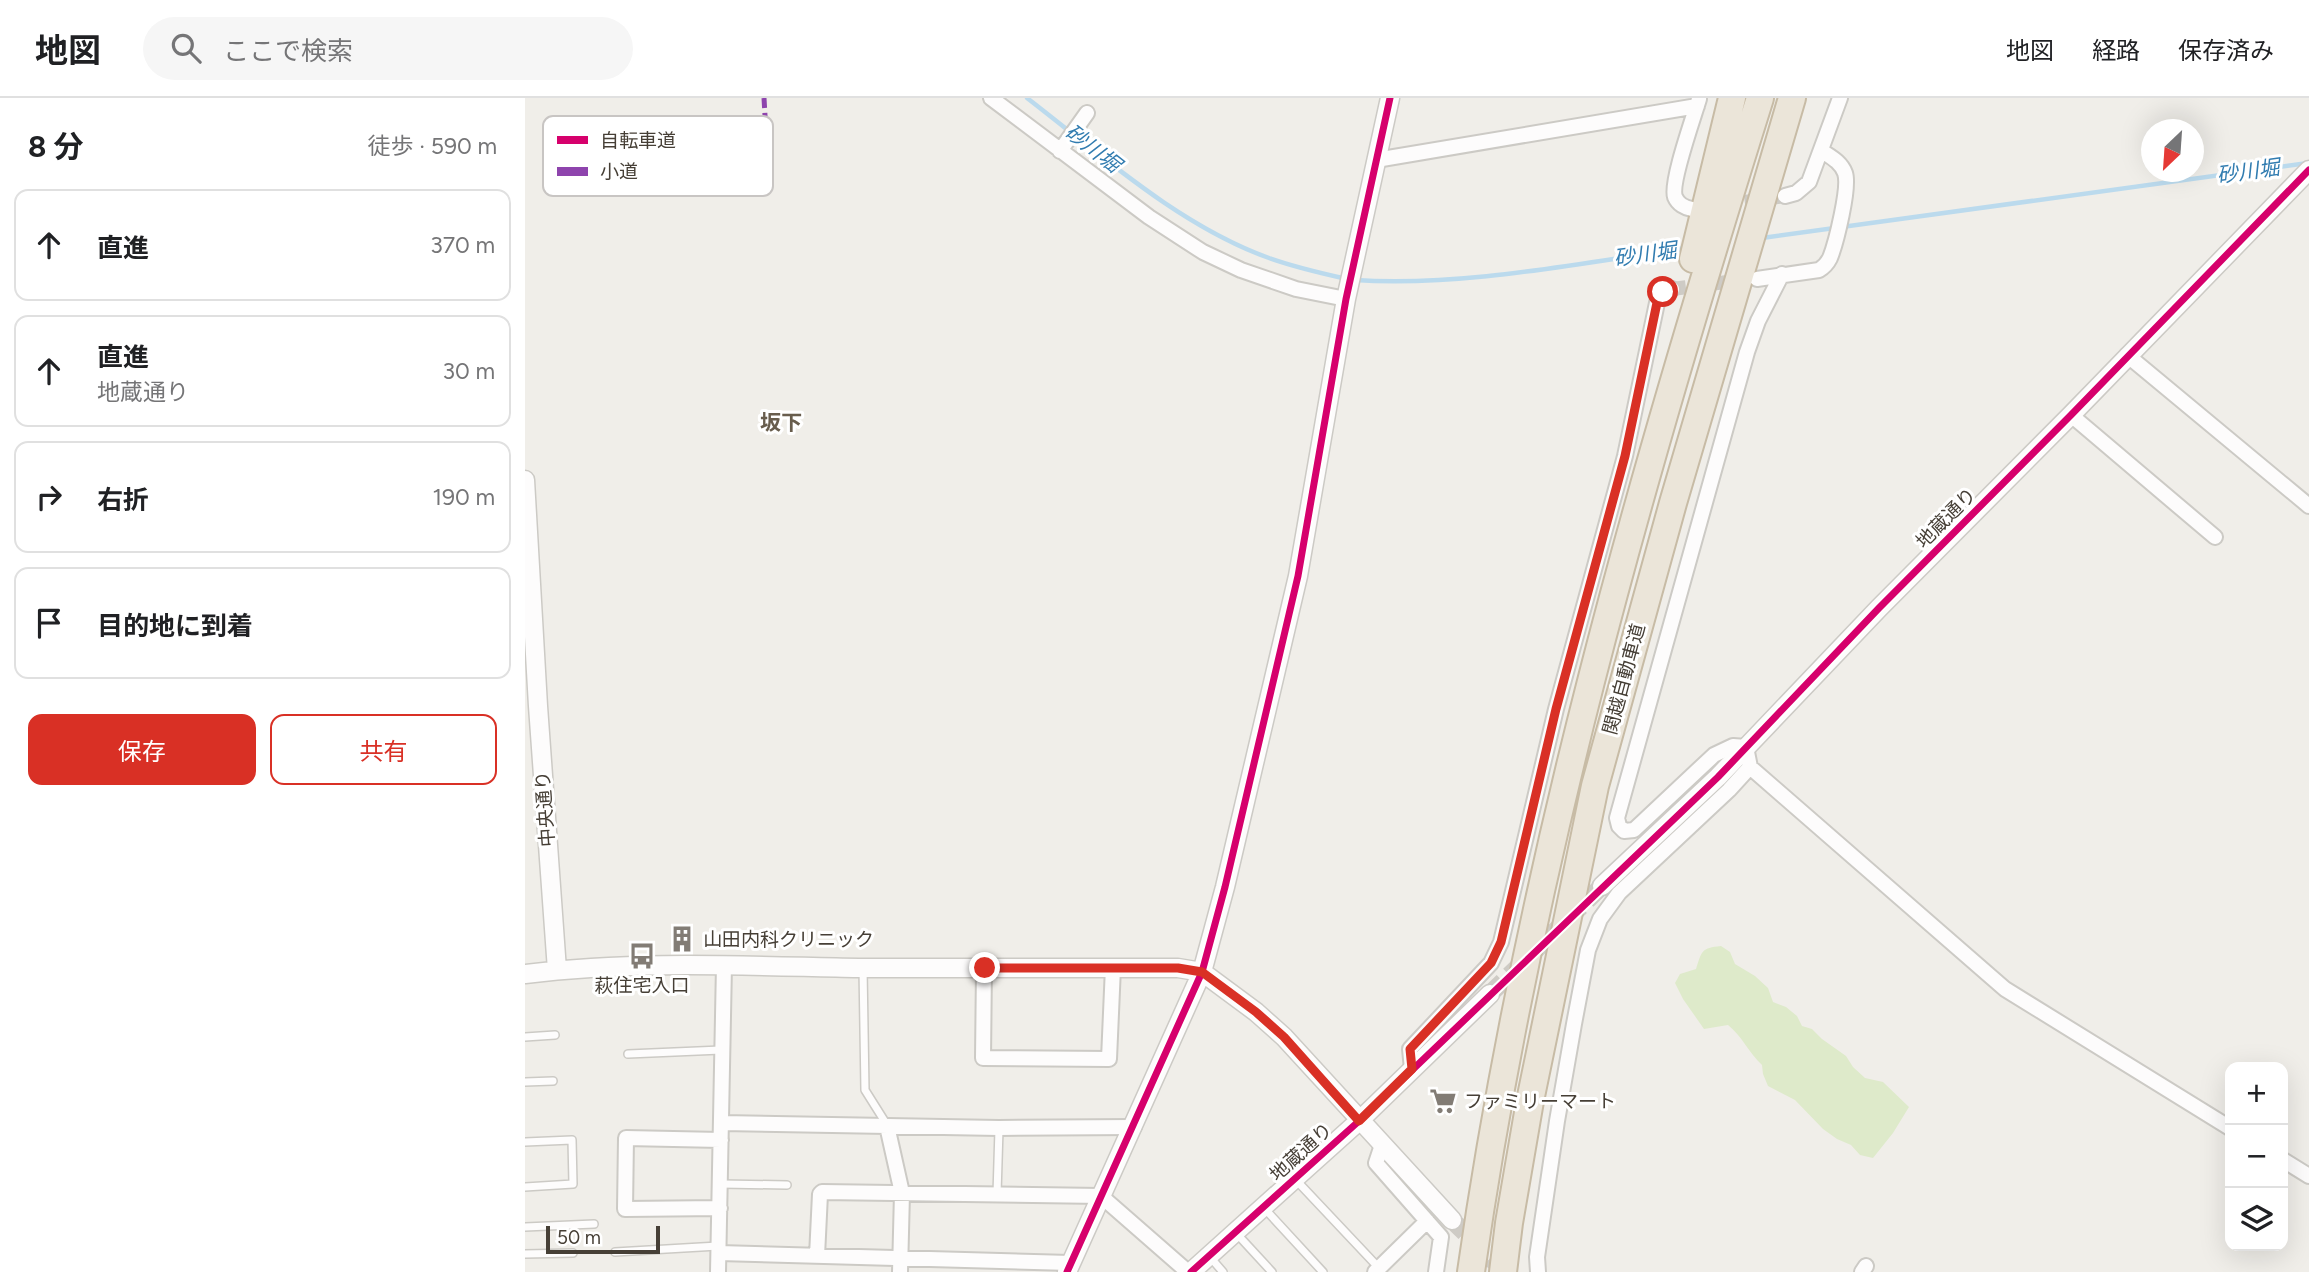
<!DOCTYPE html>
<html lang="ja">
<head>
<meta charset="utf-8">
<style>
	:root { --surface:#fff; --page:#f6f6f6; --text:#202124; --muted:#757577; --line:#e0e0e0; --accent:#d93025 }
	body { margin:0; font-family:Figtree,"Noto Sans JP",sans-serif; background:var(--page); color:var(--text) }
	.controls { position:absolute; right:21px; bottom:21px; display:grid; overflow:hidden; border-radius:14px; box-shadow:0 7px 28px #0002 }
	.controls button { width:63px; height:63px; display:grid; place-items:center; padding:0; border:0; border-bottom:2px solid var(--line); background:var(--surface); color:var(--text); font:35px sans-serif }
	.compass { position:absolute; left:1616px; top:21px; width:63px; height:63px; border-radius:50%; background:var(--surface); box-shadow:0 7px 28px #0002; rotate:205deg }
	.scale { position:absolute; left:21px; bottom:18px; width:114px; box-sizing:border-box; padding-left:7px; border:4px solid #463f36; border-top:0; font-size:19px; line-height:24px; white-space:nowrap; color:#463f36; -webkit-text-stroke:5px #fff; paint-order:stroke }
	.stop { position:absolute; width:21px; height:21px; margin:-16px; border:5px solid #d93025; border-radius:50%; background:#fff }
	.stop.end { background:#d93025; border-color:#fff; box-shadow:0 2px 7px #0008 }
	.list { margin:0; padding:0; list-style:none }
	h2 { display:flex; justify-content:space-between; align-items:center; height:91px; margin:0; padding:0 28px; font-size:30px }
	h2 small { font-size:23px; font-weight:400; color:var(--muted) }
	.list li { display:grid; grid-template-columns:46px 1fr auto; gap:21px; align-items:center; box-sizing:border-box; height:112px; margin:0 14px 14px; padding:0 14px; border:2px solid var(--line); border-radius:14px }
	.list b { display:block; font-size:26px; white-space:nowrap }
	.list p { margin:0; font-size:23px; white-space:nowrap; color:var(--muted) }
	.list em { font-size:23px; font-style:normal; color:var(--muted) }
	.actions { display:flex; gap:14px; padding:21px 28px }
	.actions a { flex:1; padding:16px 0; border:2px solid var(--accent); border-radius:14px; text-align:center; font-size:24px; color:var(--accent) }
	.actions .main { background:var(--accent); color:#fff }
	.icon { flex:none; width:38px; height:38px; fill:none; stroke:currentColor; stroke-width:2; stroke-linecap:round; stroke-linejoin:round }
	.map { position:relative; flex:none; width:1784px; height:1174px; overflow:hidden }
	header { display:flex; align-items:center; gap:42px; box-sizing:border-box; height:98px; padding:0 35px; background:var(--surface); border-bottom:2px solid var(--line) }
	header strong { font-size:33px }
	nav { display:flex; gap:38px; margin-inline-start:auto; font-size:24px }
	.search { width:490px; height:63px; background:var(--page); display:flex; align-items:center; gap:18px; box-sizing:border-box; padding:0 24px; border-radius:38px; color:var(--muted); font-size:26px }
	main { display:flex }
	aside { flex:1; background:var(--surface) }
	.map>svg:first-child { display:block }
	.green { fill:#deeaca }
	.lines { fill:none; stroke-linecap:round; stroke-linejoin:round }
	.stream { stroke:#bbdaed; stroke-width:4.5 }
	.minor-tunnel { stroke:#cecbc5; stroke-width:14; stroke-dasharray:14 7; stroke-linecap:butt }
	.tertiary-tunnel { stroke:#cecbc5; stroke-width:18; stroke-dasharray:18 9; stroke-linecap:butt }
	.service-casing { stroke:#cccac5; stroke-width:10 }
	.minor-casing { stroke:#cccac5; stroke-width:18 }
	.tertiary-casing { stroke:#cccac5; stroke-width:21 }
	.motorway-casing { stroke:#c7bba5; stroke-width:30 }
	.service { stroke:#fdfcfc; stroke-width:7 }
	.minor { stroke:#fdfcfc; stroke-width:14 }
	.tertiary { stroke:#fdfcfc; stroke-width:18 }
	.motorway { stroke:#ebe5d9; stroke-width:26 }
	.quiet { stroke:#8e44ad; stroke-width:5; stroke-dasharray:10 5; stroke-linecap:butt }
	.cycleway-casing { stroke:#fff; stroke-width:11 }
	.cycleway { stroke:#d6006c; stroke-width:7 }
	.route { stroke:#d93025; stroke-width:9 }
	.labels { text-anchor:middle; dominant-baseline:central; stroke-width:6; stroke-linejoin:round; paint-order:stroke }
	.street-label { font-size:19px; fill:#463f36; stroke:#fff }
	.poi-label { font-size:19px; fill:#463f36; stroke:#fff; text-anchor:start }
	.water-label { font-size:21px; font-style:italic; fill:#317cb0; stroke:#fff }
	.neighbourhood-label { font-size:21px; font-weight:bold; fill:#685d4d; stroke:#fff }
	.key { fill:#fff; stroke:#c8c5c3; stroke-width:2 }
	.key-label { font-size:19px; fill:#463f36 }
</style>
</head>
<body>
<header>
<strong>地図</strong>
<div class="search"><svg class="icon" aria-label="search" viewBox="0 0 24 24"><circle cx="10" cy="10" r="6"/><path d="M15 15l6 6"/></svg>ここで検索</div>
<nav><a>地図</a><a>経路</a><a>保存済み</a></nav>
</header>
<main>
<aside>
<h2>8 分<small>徒歩 · 590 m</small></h2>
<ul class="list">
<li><svg class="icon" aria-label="ahead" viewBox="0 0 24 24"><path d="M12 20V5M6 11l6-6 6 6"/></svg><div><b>直進</b></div><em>370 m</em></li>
<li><svg class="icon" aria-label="ahead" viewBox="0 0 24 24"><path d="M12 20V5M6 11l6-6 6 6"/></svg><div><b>直進</b><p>地蔵通り</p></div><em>30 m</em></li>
<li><svg class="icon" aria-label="right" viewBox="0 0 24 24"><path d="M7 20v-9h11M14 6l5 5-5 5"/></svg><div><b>右折</b></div><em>190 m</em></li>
<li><svg class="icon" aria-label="arrive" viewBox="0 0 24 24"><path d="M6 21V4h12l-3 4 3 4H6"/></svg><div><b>目的地に到着</b></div></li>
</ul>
<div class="actions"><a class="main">保存</a><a>共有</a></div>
</aside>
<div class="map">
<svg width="1784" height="1174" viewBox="0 0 1784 1174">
	<rect width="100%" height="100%" fill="#f0eee9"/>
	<path class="green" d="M 1196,848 L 1205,854 L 1210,866 L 1230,878 L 1243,890 L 1248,904 L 1261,909 L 1272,918 L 1277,928 L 1287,931 L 1297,941 L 1321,958 L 1328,969 L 1340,980 L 1358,984 L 1384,1009 L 1368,1035 L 1348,1060 L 1335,1057 L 1326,1047 L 1312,1041 L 1298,1031 L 1270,1002 L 1243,988 L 1238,976 L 1237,967 C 1224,955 1217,938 1203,927 L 1179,931 L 1158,901 L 1150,885 L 1155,876 L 1171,871 C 1177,853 1176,850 1196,848 Z"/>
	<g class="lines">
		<path class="stream" d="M 502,0 C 576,57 655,128 744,160 C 769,169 795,175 822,181
			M 1237,140 L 1783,65
			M 830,182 C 939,189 1054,165 1162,150"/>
		<path class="minor-tunnel" d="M 1199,107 L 1260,98
			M 1147,191 L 1217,182"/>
		<path class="tertiary-tunnel" d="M 965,896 L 1077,788
			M 927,1122 L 980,1174"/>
		<g class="service-casing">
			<path id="service" d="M 338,870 L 340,992 L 362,1027
				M 0,939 L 30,937
				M 103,956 L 196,952
				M 0,984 L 28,983
				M 0,1044 L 47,1042 L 48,1086 L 0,1089
				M 770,1081 L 854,1170
				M 196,1086 L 262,1087
				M 472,1096 L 474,1031
				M 739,1110 L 798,1174
				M 0,1129 L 69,1126
				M 712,1136 L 747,1174
				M 90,1154 L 193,1148
				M 0,1156 L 48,1155
				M 685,1159 L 698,1174"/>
		</g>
		<g class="minor-casing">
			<path id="minor" d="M 466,0 L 624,119 L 678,154 L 716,172 L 771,191 L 821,201
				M 535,53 L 562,15
				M 851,62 L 1172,8
				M 1260,98 L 1271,95 L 1284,84 L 1315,0
				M 1167,111 C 1160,110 1153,106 1150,99 C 1145,85 1169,18 1174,1
				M 1257,176 L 1233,223 L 1222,254 L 1092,720 L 1094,728 L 1099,733 L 1109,732 L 1189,657 L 1208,648 L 1221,649 L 1225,669 L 1480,891 L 1705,1030
				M 1232,181 L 1294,172 C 1299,169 1302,166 1305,160 C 1311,145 1325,89 1320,75 C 1316,64 1306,59 1297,53
				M 1602,257 L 1784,408
				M 1546,317 L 1690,439
				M 459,870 L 458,960 L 584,961 L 588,869
				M 887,971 L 885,951 L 966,865 L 976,844 L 1031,611 L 1100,358 L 1133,200 L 1138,194 L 1147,191
				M 197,1025 L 474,1030 L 609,1029
				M 362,1028 L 377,1095 L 375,1174
				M 857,1047 L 851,1065 L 916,1139 L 911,1174
				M 1758,1062 L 1784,1078
				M 195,1110 L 100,1111 L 101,1040 L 196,1042
				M 194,1155 L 545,1165
				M 292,1158 L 295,1096 L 297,1094 L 576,1098 L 663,1174
				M 193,1174 L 199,867
				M 850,1174 L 902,1123
				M 1013,1174 L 1012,1159 L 1032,1023 L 1049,926 L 1063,852 L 1075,821 L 1094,795 L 1204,692 L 1225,669
				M 1337,1174 L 1341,1168"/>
		</g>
		<g class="tertiary-casing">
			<path id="tertiary" d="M 0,382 L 13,608 L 32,872
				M 1077,788 L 1193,679 L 1354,510 L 1546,317 L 1784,72
				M 0,876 C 111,862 223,868 334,870 C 440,871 547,869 653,870 L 677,874 L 731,914 L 759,939 L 927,1122
				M 542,1174 L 677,874 L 700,789 L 773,478 L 821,201 L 865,0
				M 666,1174 L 834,1023 L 965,896"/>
		</g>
		<g class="motorway-casing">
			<path id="motorway" d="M 1168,161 L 1207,0
				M 946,1174 C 1003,774 1114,385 1235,0
				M 978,1174 L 984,1125 L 1005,1003 L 1070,688 L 1148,405 L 1267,0"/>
		</g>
		<use href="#service" class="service"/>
		<use href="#minor" class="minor"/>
		<use href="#tertiary" class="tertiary"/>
		<use href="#motorway" class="motorway"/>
		<path class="quiet" d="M 239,0 L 242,53"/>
		<g class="cycleway-casing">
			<path id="cycleway" d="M 542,1174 L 677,874 L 700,789 L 773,478 L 821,201 L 865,0
				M 666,1174 L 834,1023 L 1193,679 L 1354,510 L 1546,317 L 1784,72"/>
		</g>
		<use href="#cycleway" class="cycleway"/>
	</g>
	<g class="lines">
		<path class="route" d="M 460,870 L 653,870 L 677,874 L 731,914 L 759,939 L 834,1023 L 887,971 L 885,951 L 966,865 L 976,844 L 1031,611 L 1100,358 L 1133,200 L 1138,194"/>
	</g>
	<defs>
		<g id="building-bare" transform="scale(2.1)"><path d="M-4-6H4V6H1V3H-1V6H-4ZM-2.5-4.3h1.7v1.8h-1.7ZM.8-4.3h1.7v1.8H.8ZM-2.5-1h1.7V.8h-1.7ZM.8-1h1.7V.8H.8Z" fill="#827c75" stroke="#fff" stroke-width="2.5" paint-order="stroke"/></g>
		<g id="bus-bare" transform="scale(2.1)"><path d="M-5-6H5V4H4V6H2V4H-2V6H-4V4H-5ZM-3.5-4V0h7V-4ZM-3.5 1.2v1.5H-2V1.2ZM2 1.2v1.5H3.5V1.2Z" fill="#827c75" stroke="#fff" stroke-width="2.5" paint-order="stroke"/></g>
		<g id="supermarket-bare" transform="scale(2.1)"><path d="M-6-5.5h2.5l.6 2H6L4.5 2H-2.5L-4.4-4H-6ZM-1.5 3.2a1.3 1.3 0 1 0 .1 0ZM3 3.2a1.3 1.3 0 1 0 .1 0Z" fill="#827c75" stroke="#fff" stroke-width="2.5" paint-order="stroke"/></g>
	</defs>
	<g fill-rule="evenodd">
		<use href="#building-bare" x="157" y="841"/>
		<use href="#bus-bare" x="117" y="858"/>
		<use href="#supermarket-bare" x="918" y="1003"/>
	</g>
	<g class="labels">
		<g class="street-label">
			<text transform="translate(1421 420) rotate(-45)">地蔵通り</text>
			<text transform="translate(1099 581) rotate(-75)">関越自動車道</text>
			<text transform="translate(20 711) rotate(-94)">中央通り</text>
			<text transform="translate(776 1054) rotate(-42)">地蔵通り</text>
		</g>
		<g class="poi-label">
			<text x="178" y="841">山田内科クリニック</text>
			<text x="117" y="887" text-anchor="middle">萩住宅入口</text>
			<text x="939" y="1003">ファミリーマート</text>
		</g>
		<g class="water-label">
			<text transform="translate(568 50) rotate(38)">砂川堀</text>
			<text transform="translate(1723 73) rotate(-8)">砂川堀</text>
			<text transform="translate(1120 156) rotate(-8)">砂川堀</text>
		</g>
		<g class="neighbourhood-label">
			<text x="256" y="324">坂下</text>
		</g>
	</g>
	<rect x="18" y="18" width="230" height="80" rx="10" class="key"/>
	<rect x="32" y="38" width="31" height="8" fill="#d6006c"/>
	<rect x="32" y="69" width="31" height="9" fill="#8e44ad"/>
	<g class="key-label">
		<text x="75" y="49">自転車道</text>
		<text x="75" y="80">小道</text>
	</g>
</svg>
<div class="controls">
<button>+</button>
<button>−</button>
<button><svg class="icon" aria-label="layers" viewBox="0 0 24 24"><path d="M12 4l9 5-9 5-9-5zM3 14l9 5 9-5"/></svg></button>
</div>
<svg class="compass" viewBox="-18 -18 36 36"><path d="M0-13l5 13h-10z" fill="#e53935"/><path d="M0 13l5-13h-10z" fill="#757577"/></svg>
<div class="scale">50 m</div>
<div class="stop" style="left:1138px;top:194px"></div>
<div class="stop end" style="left:460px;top:870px"></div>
</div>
</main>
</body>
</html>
